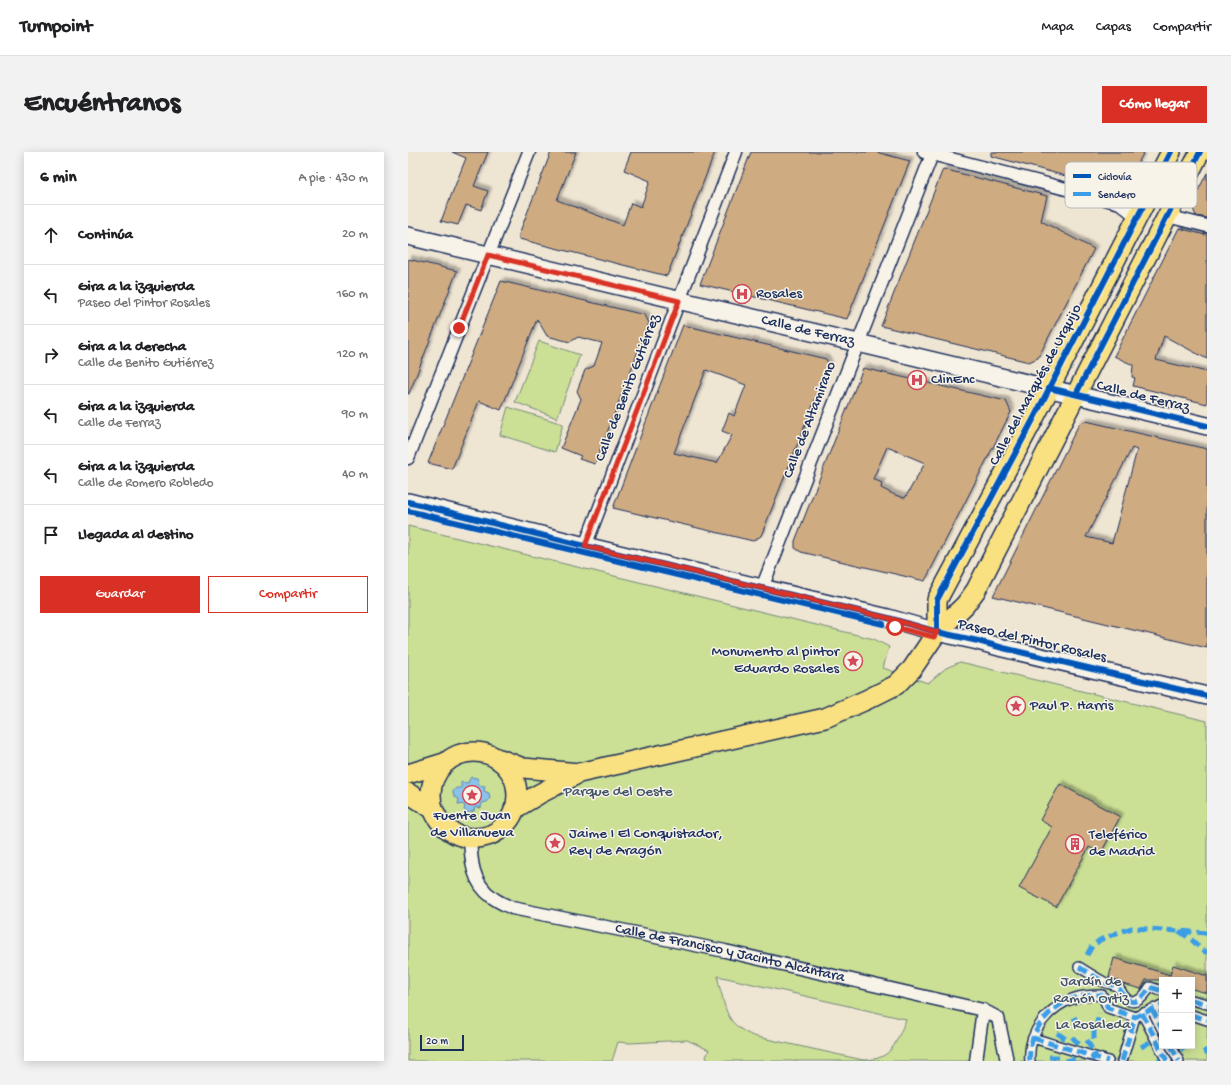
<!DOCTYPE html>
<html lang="es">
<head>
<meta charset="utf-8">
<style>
	:root { --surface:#fff; --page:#f2f2f2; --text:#202124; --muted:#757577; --line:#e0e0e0; --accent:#d93025 }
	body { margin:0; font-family:"Gochi Hand",sans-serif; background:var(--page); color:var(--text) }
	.controls { position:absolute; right:12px; bottom:12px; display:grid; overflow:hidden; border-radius:0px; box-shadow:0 2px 10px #0003 }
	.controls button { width:36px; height:36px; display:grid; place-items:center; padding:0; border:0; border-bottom:1px solid var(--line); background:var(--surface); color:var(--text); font:20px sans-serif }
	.scale { position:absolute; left:12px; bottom:10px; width:44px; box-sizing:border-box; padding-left:4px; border:2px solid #1b2f5e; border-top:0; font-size:11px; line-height:14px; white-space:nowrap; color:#1b2f5e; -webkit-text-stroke:3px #f7f3e8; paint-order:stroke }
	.stop { position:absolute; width:12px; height:12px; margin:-9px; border:3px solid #d93025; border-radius:50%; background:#fff }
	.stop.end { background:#d93025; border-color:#fff; box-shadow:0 1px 4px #0008 }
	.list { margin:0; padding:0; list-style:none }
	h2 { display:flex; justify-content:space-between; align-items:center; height:52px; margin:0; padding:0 16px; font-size:17px }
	h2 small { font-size:13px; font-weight:400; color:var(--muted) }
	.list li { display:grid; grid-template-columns:26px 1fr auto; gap:12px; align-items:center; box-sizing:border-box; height:60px; padding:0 16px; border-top:1px solid var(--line) }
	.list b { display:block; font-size:15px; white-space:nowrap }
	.list p { margin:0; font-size:13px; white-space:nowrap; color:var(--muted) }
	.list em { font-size:13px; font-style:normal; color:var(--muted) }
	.actions { display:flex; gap:8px; padding:12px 16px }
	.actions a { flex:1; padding:9px 0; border:1px solid var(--accent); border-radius:0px; text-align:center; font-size:14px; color:var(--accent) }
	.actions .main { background:var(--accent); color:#fff }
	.icon { flex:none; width:22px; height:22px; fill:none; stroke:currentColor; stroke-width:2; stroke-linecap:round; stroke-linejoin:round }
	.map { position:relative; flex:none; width:799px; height:909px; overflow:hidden; border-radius:0px }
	header { display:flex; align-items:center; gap:24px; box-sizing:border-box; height:56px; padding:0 20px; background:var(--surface); border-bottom:1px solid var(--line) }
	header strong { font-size:19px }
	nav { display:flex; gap:22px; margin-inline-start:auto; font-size:14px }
	.intro { display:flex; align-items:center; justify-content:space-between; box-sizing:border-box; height:96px; padding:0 24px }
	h1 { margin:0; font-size:28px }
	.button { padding:10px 18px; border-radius:0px; background:var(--accent); color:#fff; font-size:14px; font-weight:700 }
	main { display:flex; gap:24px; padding:0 24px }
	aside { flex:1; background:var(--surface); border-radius:0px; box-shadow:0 2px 10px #0003 }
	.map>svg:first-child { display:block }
	.green { fill:#cbe095; stroke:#73887a; fill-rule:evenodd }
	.water { fill:#8ac2e9; stroke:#5e87b1 }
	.building { fill:#cfab81; stroke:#1b2f5e; fill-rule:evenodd; filter:url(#shadow) }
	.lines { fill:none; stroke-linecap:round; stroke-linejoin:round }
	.pedestrian-casing { stroke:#1b2f5e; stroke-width:12 }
	.minor-casing { stroke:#1b2f5e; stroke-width:15 }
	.secondary-casing { stroke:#1b2f5e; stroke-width:20 }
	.primary-casing { stroke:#1b2f5e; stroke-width:22 }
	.pedestrian { stroke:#f7f3e8; stroke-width:9 }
	.minor { stroke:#f7f3e8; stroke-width:12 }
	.secondary { stroke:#f7f3e8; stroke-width:17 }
	.primary { stroke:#f9e181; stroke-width:19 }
	.quiet { stroke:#3b9de6; stroke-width:5; stroke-dasharray:10 5; stroke-linecap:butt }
	.cycleway-casing { stroke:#f7f3e8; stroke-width:8 }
	.cycleway { stroke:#0057b8; stroke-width:6 }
	.route { stroke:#d93025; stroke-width:5 }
	.labels { text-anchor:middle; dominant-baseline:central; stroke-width:3; stroke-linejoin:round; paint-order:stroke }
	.poi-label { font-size:15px; fill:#1b2f5e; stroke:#f7f3e8; text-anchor:start }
	.street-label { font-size:15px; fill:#1b2f5e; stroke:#f7f3e8 }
	.park-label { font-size:15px; fill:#3e5269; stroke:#f7f3e8 }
	.key { fill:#f7f3e8; stroke:#b5b8bf; stroke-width:1 }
	.key-label { font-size:11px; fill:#1b2f5e }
</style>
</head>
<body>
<header>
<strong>Turnpoint</strong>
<nav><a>Mapa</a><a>Capas</a><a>Compartir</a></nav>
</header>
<div class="intro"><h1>Encuéntranos</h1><a class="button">Cómo llegar</a></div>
<main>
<aside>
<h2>6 min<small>A pie · 430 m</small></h2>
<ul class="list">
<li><svg class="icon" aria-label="ahead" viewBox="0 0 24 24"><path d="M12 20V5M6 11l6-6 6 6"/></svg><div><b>Continúa</b></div><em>20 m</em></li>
<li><svg class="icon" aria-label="left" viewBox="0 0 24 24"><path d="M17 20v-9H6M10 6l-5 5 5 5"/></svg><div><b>Gira a la izquierda</b><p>Paseo del Pintor Rosales</p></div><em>160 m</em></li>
<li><svg class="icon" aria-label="right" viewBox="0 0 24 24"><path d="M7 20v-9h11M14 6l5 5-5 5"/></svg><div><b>Gira a la derecha</b><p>Calle de Benito Gutiérrez</p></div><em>120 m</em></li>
<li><svg class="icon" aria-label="left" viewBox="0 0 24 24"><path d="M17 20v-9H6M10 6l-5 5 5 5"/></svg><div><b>Gira a la izquierda</b><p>Calle de Ferraz</p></div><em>90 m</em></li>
<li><svg class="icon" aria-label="left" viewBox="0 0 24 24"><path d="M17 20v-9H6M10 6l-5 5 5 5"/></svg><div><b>Gira a la izquierda</b><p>Calle de Romero Robledo</p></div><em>40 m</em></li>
<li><svg class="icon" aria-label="arrive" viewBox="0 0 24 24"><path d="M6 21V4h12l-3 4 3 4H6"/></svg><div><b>Llegada al destino</b></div></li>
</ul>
<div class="actions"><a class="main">Guardar</a><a>Compartir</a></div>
</aside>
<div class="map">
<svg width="799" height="909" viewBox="0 0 799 909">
	<defs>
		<filter id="shadow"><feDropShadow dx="3.5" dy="-3.5" stdDeviation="1" flood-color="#0004"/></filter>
	</defs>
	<rect width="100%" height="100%" fill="#efe5d3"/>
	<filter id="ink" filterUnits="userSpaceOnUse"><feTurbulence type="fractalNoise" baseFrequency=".025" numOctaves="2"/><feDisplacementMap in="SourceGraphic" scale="8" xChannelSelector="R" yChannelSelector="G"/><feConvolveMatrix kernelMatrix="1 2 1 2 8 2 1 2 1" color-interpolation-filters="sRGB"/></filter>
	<g filter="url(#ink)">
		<path class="green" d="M 131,189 L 172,203 L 149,266 L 107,250 Z
			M 100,255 L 155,272 L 147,300 L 92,283 Z
			M 0,374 L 466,487 L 481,495 L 475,516 L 520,531 L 538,516 L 552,510 L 799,569 L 799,909 L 300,909 L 298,905 L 301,898 L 279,888 L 223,891 L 210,890 L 204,909 L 0,909 ZM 310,824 L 497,867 L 498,868 C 487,891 485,908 455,908 L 345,884 C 324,874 319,866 314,843 C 312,837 310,830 310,824 ZM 754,828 L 784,828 L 784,894 L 754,894 Z"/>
		<path class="water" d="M 63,625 L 69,626 L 70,628 L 71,633 L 77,634 L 76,639 L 81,641 L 82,646 L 79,650 L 74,651 L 73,656 L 67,655 L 66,659 L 60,661 L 56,658 L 57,653 L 50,652 L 51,647 C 47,646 45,643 45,639 L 48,636 L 53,636 L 53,630 L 60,631 L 61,628 Z"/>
		<path class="building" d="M 44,0 L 80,0 L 66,34 L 80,39 L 73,58 L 58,53 L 50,73 L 33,69 L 58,6 Z
			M 143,0 L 168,0 L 149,48 L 215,73 L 223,51 L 233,55 L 242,29 L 216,18 L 223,0 L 307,0 L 259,124 L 111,87 L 111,82 Z
			M 343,0 L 468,0 L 502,9 L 439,167 L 292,132 Z
			M 583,0 L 736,0 L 718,34 L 710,38 L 583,4 Z
			M 535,17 L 639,44 L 633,69 L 686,97 L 630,206 L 621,210 L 473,174 Z
			M 799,21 L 799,66 L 788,64 L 783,52 Z
			M 771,76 L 797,83 L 796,81 L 799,81 L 799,207 L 756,184 L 748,208 L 799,220 L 799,252 L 725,234 L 727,226 L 724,225 L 725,213 L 706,204 Z
			M 0,107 L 49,119 L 1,242 L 0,242 Z
			M 93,129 L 237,163 L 241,171 L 187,312 L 171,307 L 173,304 L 153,296 L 173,247 L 169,239 L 177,218 L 186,214 L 194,191 L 170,185 L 162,190 L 139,184 L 129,167 L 93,258 L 71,249 L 44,317 L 20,311 Z
			M 275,173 L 418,207 L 421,213 L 353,384 L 345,389 L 205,356 ZM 298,218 L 338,233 L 326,264 L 321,261 L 314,279 L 324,283 L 309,311 L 266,301 Z
			M 455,216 L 598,249 L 603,260 L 517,429 L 393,400 L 387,396 L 387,389 ZM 479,295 L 517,311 L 497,346 L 487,343 L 473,336 L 474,331 L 465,327 Z
			M 678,269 L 799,297 L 799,496 L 585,444 L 671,272 ZM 724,296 L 729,298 L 704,391 L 678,385 Z
			M 652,632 L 712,665 L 693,701 L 681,695 L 648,755 L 611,736 L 644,675 L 632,668 Z
			M 706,806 L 762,823 L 765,813 L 799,824 L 799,841 L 784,837 L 784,828 L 738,828 L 733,837 L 715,832 L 710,829 L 701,825 Z"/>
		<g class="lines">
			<g class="pedestrian-casing">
				<path id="pedestrian" d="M 671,815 C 679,820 687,825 696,830 C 700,832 704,832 708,834 C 712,836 713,840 716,844 C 726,857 736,845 742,835 L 754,839
					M 784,848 L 799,852
					M 744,857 L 754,877
					M 734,861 L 759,909
					M 784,863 L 799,868
					M 625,886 L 700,909
					M 763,894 L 771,909
					M 622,909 C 619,881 641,854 667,846 C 676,843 685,843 694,843 L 700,856 L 727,865 L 754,853
					M 714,909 L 727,865"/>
			</g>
			<g class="minor-casing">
				<g id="minor">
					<path d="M 516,0 L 712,51 L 723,60 L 728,68"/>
					<path d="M 759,64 L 799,74"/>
					<path d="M 0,306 L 121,0"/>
					<path d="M 177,394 L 328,0"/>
					<path d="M 354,436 L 525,0"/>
					<path id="s1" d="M 62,686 C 63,708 64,731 84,745 C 90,750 98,753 104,756 L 317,799 L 575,858 L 590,866 L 599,909"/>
					<path d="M 568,909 L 575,858"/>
				</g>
			</g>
			<g class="secondary-casing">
				<g id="secondary">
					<path id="s2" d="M 0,84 L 799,274"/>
					<path d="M 0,350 L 177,394 L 480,466 L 529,480 L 570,489 L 595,496 L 799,544"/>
				</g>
			</g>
			<g class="primary-casing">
				<path id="primary" d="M 529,480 L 529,448 L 626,266 L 763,0
					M23 643a43 43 0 1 1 86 0a43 43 0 1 1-86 0Z
					M 92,607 L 115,616 L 171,621
					M 0,622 L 36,611
					M 0,641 L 25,657
					M 106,657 L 131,642 L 171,621 L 417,566 L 458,548 L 488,533 L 504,517 L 529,480 L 557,453 L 568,438 L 792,0"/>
			</g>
			<use href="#pedestrian" class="pedestrian"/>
			<use href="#minor" class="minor"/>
			<use href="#secondary" class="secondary"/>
			<use href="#primary" class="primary"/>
			<path class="quiet" d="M 771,779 L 784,788 L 793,797 L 799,801
				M 679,803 L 684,794 L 692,788 L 711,780 L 724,776 L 799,781
				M 671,815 C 679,820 687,825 696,830 C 700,832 704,832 708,834 C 712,836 713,840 716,844 C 726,857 736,845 742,835 L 754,839
				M 784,848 L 799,852
				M 744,857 L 754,877
				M 734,861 L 759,909
				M 784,863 L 799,868
				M 666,865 L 673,878
				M 688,876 L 691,861
				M 649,881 L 661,889
				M 664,885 L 672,893
				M 625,886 L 700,909
				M 686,887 L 686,876
				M 679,888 L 688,905 L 679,909
				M 763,894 L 771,909
				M 733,895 L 742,890
				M 796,897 L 799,902
				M 773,898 L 779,894
				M 641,905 L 656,905
				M 622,909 C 619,881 641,854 667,846 C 676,843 685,843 694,843 L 700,856 L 727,865 L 754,853
				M 657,909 L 668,907
				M 714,909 L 727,865
				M 750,909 L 752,908"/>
			<g class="cycleway-casing">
				<path id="cycleway" d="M 641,236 L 799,274
					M 668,242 L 792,0
					M 0,350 L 177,394 L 480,466 L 529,480 L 570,489 L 595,496 L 799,544
					M 0,359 L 475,472
					M 529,480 L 529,448 L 626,266 L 763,0"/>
			</g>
			<use href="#cycleway" class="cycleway"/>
		</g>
	</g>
	<g class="lines" filter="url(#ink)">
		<path class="route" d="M 51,176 L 80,103 L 271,149 L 177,394 L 480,466 L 529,480 L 526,485 L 487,475"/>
	</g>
	<defs>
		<g id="hospital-ring" transform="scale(1)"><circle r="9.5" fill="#f7f3e8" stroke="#d1495b" stroke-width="1.5"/><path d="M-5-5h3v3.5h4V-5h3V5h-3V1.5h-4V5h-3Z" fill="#d1495b"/></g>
		<g id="sight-ring" transform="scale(1)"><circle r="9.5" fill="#f7f3e8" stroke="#d1495b" stroke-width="1.5"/><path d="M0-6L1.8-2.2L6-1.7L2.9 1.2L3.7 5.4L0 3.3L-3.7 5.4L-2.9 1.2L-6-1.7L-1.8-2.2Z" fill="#d1495b"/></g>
		<g id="building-ring" transform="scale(1)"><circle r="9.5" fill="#f7f3e8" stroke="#d1495b" stroke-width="1.5"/><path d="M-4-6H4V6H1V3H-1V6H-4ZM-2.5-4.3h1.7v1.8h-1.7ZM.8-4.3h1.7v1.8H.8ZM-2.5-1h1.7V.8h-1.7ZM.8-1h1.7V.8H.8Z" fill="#d1495b"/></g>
	</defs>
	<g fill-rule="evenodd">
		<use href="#hospital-ring" x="334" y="142"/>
		<use href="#hospital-ring" x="509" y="228"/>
		<use href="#sight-ring" x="445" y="509"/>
		<use href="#sight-ring" x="608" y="554"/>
		<use href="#sight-ring" x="64" y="643"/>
		<use href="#sight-ring" x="147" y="691"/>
		<use href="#building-ring" x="667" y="692"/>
	</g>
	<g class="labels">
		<g class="poi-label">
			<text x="348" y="142">Rosales</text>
			<text x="523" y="228">ClinEnc</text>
			<text x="431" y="500" text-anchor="end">Monumento al pintor<tspan x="431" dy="17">Eduardo Rosales</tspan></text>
			<text x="622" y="554">Paul P. Harris</text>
			<text x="64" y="664" text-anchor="middle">Fuente Juan<tspan x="64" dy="17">de Villanueva</tspan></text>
			<text x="161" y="682">Jaime I El Conquistador,<tspan x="161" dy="17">Rey de Aragón</tspan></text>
			<text x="681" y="683">Teleférico<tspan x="681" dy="17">de Madrid</tspan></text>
		</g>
		<g class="street-label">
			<text stroke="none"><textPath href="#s2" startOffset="411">Calle de Ferraz</textPath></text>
			<text transform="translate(628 233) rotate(-62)">Calle del Marqués de Urquijo</text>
			<text transform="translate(220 236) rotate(-69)">Calle de Benito Gutiérrez</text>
			<text transform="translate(735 245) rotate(14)">Calle de Ferraz</text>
			<text transform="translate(402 268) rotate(-69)">Calle de Altamirano</text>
			<text transform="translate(624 489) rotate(13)">Paseo del Pintor Rosales</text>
			<text stroke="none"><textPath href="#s1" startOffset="311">Calle de Francisco y Jacinto Alcántara</textPath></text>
		</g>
		<g class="park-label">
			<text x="210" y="640">Parque del Oeste</text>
			<text x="683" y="830">Jardín de<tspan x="683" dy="17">Ramón Ortiz</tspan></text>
			<text x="685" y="873">La Rosaleda</text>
		</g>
	</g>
	<rect x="657" y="10" width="132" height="46" rx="6" class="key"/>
	<rect x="665" y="22" width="18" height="4" fill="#0057b8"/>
	<rect x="665" y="40" width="18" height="4" fill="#3b9de6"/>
	<g class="key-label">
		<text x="690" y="28">Ciclovía</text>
		<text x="690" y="46">Sendero</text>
	</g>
</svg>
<div class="controls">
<button>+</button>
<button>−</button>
</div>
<div class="scale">20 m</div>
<div class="stop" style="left:487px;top:475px"></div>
<div class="stop end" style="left:51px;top:176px"></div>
</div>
</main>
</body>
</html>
